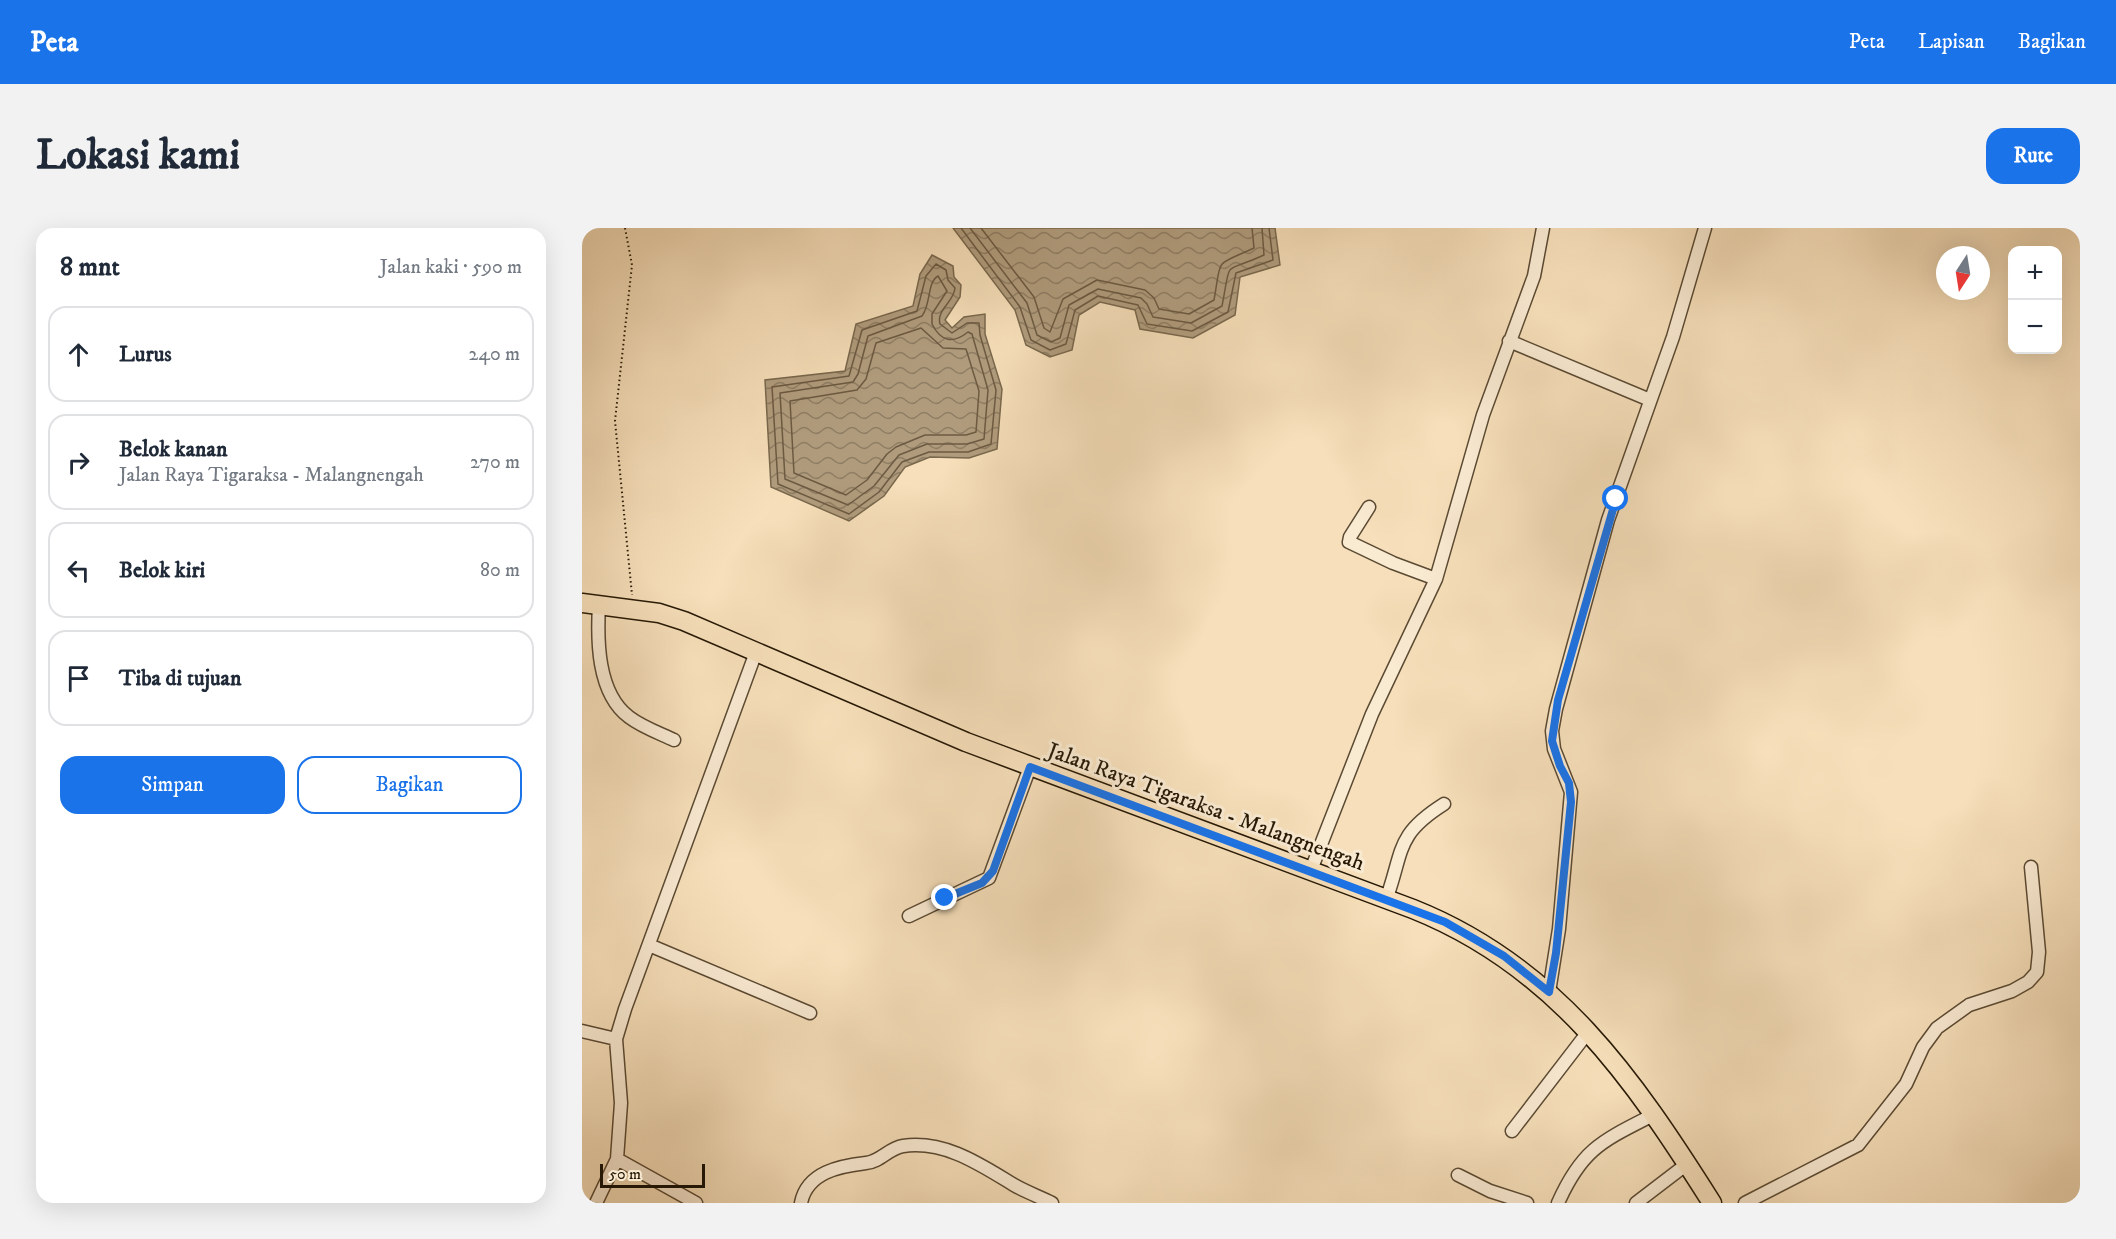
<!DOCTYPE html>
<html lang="id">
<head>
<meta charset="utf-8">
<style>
	:root { --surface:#fff; --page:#f2f2f3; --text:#1f2937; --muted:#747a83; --line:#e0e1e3; --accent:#1a73e8 }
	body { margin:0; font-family:"IM FELL DW Pica",serif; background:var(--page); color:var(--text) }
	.controls { position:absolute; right:18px; top:18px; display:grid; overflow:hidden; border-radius:12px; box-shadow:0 6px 24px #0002 }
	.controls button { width:54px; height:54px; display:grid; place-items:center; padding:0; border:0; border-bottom:2px solid var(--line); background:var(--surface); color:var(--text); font:30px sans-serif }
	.compass { position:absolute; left:1354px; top:18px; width:54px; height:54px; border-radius:50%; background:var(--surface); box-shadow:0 6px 24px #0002; rotate:192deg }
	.scale { position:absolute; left:18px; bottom:15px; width:105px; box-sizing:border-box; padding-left:6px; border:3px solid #271906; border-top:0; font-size:16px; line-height:21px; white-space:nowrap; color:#271906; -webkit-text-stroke:4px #f9ead2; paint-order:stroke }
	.stop { position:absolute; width:18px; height:18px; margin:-14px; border:4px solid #1a73e8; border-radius:50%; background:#fff }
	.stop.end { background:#1a73e8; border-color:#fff; box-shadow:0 2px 6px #0008 }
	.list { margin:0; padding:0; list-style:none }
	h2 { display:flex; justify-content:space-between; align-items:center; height:78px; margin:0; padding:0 24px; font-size:26px }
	h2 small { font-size:20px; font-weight:400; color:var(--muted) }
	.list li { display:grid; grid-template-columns:39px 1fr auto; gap:18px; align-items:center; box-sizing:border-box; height:96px; margin:0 12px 12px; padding:0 12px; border:2px solid var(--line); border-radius:18px }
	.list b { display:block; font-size:22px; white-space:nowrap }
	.list p { margin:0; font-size:20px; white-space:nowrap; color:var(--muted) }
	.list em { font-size:20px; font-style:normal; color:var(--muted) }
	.actions { display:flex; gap:12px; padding:18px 24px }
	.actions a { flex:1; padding:14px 0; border:2px solid var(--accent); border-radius:18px; text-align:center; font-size:21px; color:var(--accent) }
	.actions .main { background:var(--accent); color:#fff }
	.icon { flex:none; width:33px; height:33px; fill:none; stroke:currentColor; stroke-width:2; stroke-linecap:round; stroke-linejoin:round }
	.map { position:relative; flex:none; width:1498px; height:975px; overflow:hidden; border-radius:18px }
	header { display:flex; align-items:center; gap:36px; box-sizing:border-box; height:84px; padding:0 30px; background:var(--accent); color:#fff }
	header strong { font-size:28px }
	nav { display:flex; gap:33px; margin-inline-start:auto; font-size:21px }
	.intro { display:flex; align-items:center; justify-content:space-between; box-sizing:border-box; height:144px; padding:0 36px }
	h1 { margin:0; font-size:42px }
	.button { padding:15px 27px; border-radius:18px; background:var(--accent); color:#fff; font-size:21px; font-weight:700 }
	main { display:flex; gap:36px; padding:0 36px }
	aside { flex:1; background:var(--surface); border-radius:18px; box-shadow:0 6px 24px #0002 }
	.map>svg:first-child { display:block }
	.water { fill:url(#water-waves); stroke:#79684d; stroke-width:1.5 }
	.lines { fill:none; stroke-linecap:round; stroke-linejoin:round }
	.shore { stroke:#6c5a42; stroke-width:1.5 }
	.street-casing { stroke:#5b4a33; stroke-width:15 }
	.primary-casing { stroke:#271906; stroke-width:21 }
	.path { stroke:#271906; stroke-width:2; stroke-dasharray:1.5 3; stroke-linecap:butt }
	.street { stroke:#f9ead2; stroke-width:12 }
	.primary { stroke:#f6dfba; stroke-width:18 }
	.route { stroke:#1a73e8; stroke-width:8 }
	.labels { text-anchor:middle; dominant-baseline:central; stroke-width:6; stroke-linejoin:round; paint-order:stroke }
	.street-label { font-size:22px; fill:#271906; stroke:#f9ead2 }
</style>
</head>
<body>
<header>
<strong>Peta</strong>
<nav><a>Peta</a><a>Lapisan</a><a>Bagikan</a></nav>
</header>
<div class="intro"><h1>Lokasi kami</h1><a class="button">Rute</a></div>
<main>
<aside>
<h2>8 mnt<small>Jalan kaki · 590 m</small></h2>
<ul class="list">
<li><svg class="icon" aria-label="ahead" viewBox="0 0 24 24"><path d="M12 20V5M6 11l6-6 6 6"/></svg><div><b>Lurus</b></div><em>240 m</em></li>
<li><svg class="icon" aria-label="right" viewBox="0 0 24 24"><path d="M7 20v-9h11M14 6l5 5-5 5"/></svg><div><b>Belok kanan</b><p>Jalan Raya Tigaraksa - Malangnengah</p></div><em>270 m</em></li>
<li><svg class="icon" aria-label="left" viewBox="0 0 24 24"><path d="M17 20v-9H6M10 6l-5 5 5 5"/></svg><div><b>Belok kiri</b></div><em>80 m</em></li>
<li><svg class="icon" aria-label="arrive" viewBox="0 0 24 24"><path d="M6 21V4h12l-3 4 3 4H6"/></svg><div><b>Tiba di tujuan</b></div></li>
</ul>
<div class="actions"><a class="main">Simpan</a><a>Bagikan</a></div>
</aside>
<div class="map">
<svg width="1498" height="975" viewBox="0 0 1498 975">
	<defs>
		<pattern id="water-waves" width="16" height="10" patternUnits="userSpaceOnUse" patternTransform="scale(1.5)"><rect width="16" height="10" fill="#b09c7d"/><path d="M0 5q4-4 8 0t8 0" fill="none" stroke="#8f7e64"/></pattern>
	</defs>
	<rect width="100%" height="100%" fill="#f6dfba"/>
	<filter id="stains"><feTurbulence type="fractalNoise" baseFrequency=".00333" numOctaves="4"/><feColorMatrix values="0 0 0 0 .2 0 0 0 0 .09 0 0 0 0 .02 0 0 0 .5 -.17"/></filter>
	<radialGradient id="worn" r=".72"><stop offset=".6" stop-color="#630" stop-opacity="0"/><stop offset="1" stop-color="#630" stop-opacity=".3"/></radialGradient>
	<path class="water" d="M 371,0 L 693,0 L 698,37 L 658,49 L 653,87 L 611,110 L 558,101 L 553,82 L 518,74 L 497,87 L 490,122 L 468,129 L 444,117 L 433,82 Z
		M 350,27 L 371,38 L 372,49 L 379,57 L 378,69 L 363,92 L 370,100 L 382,89 L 403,86 L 403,106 L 420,161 L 415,221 L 387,230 L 348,229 L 323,239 L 302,268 L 267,293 L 189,259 L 183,152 L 263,143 L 274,96 L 331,78 L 338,46 Z"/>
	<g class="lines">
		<path class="shore" d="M 379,0 L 438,79 L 449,112 L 468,122 L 484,116 L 493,82 L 516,68 L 556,77 L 565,96 L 610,103 L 646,84 L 654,45 L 691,32 L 687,0
			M 388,0 L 445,75 L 455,107 L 469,114 L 478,110 L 487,77 L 516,61 L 559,70 L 565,76 L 571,89 L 609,95 L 640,78 C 650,28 639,47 682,27 L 680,0
			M 399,0 L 452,69 L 462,100 L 468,104 L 481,71 L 515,52 L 563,62 L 572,70 L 577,81 L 607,86 L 632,72 C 640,28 631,39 672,20 L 670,0
			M 354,36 L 364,42 L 366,52 L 373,60 C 372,74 354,82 358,96 L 370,105 L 385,95 L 397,95 L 398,107 L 414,162 L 409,216 L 386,224 L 347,224 L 320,234 L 297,264 L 267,286 L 196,256 L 190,159 L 267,148 L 280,102 L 335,83 L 344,48 Z
			M 356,48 L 365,63 L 350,86 L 350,96 C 359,114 371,116 386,104 L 390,106 L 406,162 L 402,211 L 385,216 L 345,216 L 317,227 L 292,258 L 266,277 L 203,251 L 198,165 L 271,154 L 276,146 L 286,108 L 340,88 C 349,77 345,54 356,48 Z
			M 339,100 L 361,120 L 384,121 L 397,163 L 394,204 L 384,207 L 343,207 L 314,219 L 305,226 L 285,252 L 264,267 L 212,245 L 208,173 L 275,162 L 284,151 L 294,115 Z"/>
		<g class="street-casing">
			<path id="street" d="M 927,113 L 1068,172
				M 787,279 L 768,309 L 767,314 L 811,335 L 854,351
				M 17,377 C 15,412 15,465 47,489 C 60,499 77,505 92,512
				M 729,642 L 790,486 L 854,351 L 901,187 L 952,48 L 961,0
				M 804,672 C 822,622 813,607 862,576
				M 327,688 L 407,650 L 448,539
				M 67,717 L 228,785
				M 967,764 L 977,701 L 989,564 L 972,521 L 970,503 L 974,481 L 1026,292 L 1091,109 L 1123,0
				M 0,803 L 34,811
				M 930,903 L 1006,804
				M 35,931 L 114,975
				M 876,947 L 908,963 L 945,975
				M 14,975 L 35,931 L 39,875 L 34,811 L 43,781 L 174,424
				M 219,975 C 225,944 258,938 284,935 C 298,934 307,920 321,918 C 363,912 399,937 432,957 C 444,964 458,969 470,975
				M 976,975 C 1000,921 1020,913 1071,887
				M 1054,975 L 1105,936
				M 1163,975 L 1276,917 L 1324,856 L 1341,819 L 1355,800 L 1387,777 L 1430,763 L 1446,754 L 1455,744 L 1457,724 L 1449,639"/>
		</g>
		<g class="primary-casing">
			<path id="primary" d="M 0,375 L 77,385 L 102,393 L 384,514 L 831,681 C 974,738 1051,850 1130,975"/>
		</g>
		<path class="path" d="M 43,0 L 50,37 L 33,193 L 50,367"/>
		<use href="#street" class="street"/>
		<use href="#primary" class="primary"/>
	</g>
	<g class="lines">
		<path class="route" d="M 363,670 L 400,655 L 411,643 L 448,539 L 863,694 L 922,728 L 967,764 L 974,725 L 989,574 L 987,555 L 978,538 L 970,513 L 976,472 L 1034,271"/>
	</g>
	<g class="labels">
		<g class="street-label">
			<text transform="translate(624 579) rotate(20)">Jalan Raya Tigaraksa - Malangnengah</text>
		</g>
	</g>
	<rect width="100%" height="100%" filter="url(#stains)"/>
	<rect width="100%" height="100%" fill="url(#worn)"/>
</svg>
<div class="controls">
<button>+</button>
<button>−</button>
</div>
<svg class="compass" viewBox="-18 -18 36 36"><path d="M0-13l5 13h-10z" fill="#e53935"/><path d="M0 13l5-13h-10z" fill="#747a83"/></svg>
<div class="scale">50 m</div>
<div class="stop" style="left:1034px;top:271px"></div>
<div class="stop end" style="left:363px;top:670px"></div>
</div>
</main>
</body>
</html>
